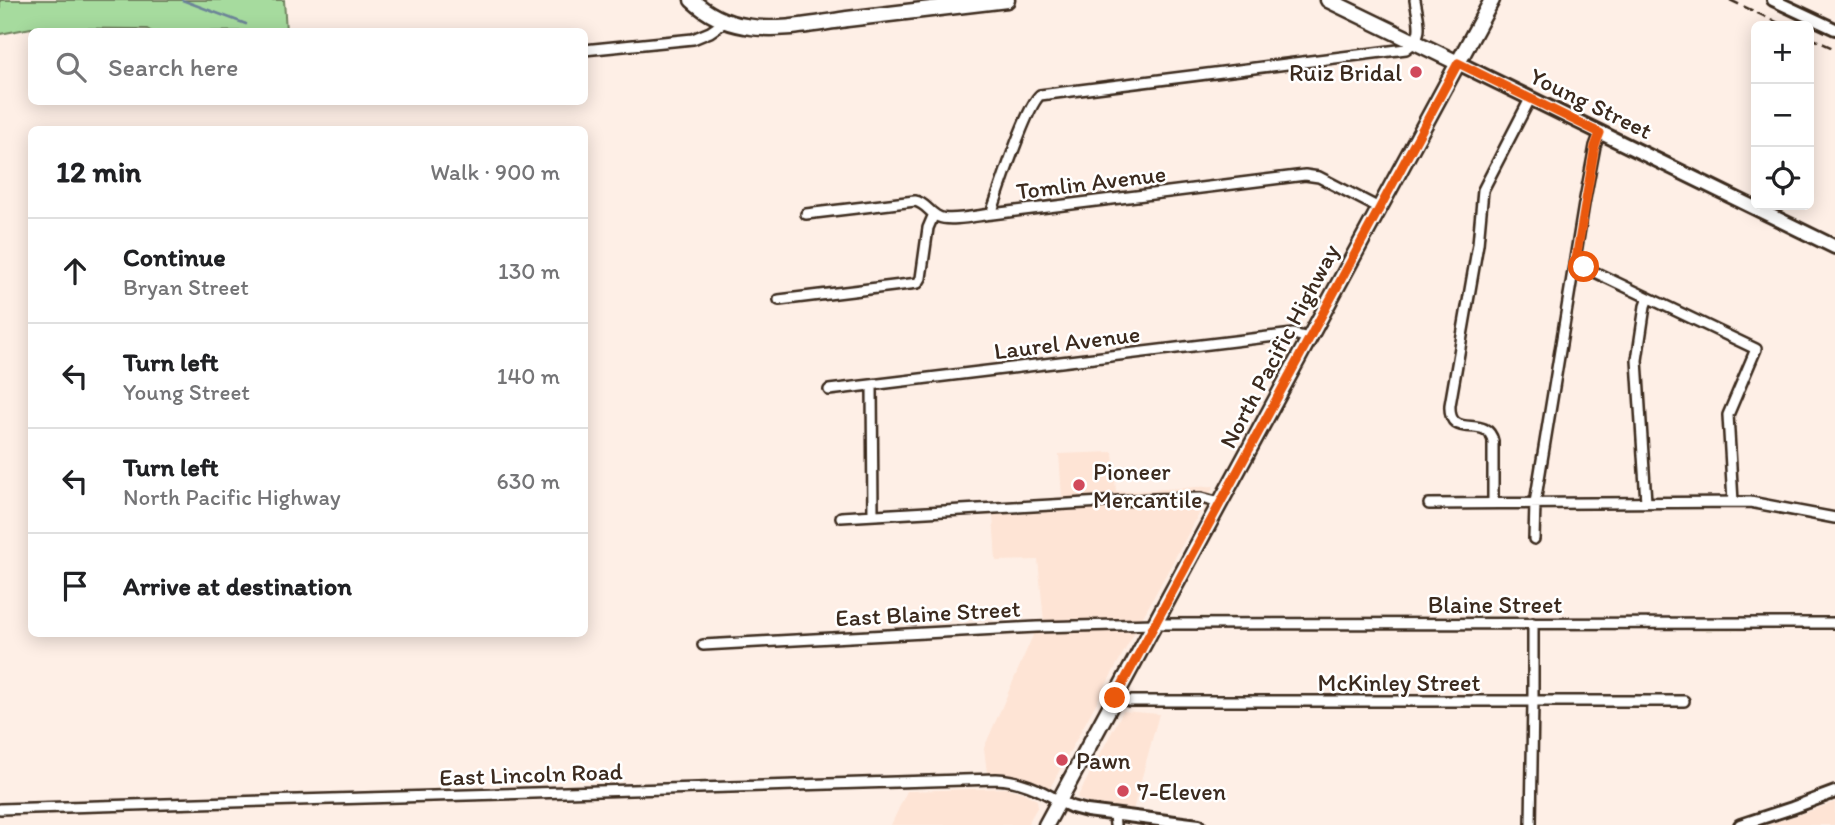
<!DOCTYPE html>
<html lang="en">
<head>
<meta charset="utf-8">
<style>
	:root { --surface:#fff; --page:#f2f2f2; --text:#202124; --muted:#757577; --line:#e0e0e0 }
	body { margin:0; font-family:Itim,sans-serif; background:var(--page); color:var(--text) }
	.controls { position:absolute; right:21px; top:21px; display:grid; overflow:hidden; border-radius:10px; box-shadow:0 4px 18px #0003 }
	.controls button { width:63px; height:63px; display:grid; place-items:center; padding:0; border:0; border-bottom:2px solid var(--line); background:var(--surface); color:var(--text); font:35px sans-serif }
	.stop { position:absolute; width:21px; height:21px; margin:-16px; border:5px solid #ea580c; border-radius:50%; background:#fff }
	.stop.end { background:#ea580c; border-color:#fff; box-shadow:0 2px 7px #0008 }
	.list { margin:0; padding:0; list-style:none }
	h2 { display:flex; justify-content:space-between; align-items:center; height:91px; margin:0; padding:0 28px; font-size:30px }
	h2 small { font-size:23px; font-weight:400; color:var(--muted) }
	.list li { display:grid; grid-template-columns:46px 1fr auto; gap:21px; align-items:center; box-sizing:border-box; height:105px; padding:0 28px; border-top:2px solid var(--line) }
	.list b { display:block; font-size:26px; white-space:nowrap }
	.list p { margin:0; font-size:23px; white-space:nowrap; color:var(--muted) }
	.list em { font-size:23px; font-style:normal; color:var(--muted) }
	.icon { flex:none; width:38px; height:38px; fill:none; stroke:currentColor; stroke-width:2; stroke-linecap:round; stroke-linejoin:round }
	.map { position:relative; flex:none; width:1835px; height:825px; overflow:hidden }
	.search { position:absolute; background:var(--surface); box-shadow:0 4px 18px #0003; left:28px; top:28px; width:560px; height:77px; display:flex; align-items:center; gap:18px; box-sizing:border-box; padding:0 24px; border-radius:10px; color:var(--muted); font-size:26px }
	.panel { position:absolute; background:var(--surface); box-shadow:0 4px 18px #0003; left:28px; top:126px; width:560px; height:511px; border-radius:10px }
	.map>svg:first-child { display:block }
	.built { fill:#fee4d5 }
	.green { fill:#a6db9e; stroke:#70825e; stroke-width:2 }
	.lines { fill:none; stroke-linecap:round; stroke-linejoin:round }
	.stream { stroke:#6c8498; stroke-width:2.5 }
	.minor-casing { stroke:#3b2a1e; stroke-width:14 }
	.tertiary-casing { stroke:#3b2a1e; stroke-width:16 }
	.secondary-casing { stroke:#3b2a1e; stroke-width:18 }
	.primary-casing { stroke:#3b2a1e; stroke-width:19 }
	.minor { stroke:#fff; stroke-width:9 }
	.tertiary { stroke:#fff; stroke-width:10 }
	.secondary { stroke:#fff; stroke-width:12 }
	.primary { stroke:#fff; stroke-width:14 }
	.rail { stroke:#3b2a1e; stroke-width:2.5; stroke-dasharray:10 5; stroke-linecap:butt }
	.route { stroke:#ea580c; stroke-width:9 }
	.poi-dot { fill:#d1495b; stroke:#fff; stroke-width:2.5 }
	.labels { text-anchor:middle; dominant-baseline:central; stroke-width:5; stroke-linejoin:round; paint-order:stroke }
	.poi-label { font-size:24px; fill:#3b2a1e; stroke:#fff; text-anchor:start }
	.street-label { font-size:24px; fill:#3b2a1e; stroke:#fff }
</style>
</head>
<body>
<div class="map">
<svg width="1835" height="825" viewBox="0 0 1835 825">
	<rect width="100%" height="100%" fill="#feefe6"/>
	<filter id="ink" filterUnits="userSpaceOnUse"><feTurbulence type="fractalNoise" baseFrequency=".0143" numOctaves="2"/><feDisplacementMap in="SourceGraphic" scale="14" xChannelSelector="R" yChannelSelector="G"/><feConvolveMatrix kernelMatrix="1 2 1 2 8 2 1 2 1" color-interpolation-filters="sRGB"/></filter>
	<g filter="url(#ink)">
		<path class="built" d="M 1113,452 L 1116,492 L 1214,486 L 1050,788 L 1007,773 L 987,773 L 984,748 L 1034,633 L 1045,632 L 1038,560 L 996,561 L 993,515 L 1063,511 L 1059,454 Z
			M 1123,711 L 1159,714 L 1133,810 L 1094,806 L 1077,798 Z
			M 1006,788 L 1022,792 L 1037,800 L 1038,806 L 1027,825 L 891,825 L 907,791 Z
			M 1835,802 L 1835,825 L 1767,825 L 1807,812 Z"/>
		<path class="green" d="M 0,0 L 284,0 L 286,31 L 152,32 L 147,29 L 31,28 L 0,34 Z"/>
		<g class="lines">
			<path class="stream" d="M 182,0 L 246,24"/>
			<g class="minor-casing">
				<path id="minor" d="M 584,50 L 693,39 L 710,32 L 726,21
					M 806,214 L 915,201 C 926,203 929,213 939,217 C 950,222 980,215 992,214 L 1305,175 L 1319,177 L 1379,208
					M 992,214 L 993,208 C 1001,186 1026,107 1040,95 L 1406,49 C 1426,36 1418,20 1415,0
					M 1575,265 L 1584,267 L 1756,349 L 1728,415 L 1733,502
					M 779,300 L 918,283 L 921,278 L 928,228 L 934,214
					M 872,386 L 873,515
					M 829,390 L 1293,334 L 1309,338
					M 1646,502 L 1637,360 L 1645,306 L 1648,298
					M 1493,503 L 1493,441 C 1487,413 1448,442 1450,405 L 1478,244 L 1483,190 L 1530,99
					M 1429,504 L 1750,502 L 1835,518
					M 841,517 L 1154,499 L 1201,498 L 1220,503
					M 1534,539 L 1535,503 L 1584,204 L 1595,146 L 1600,133
					M 703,645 L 1037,627 L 1155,624 L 1835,623
					M 1115,698 L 1129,701 L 1684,701
					M 0,809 L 996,779 C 1020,780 1039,789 1059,801
					M 1114,814 L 1115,825
					M 1531,825 L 1533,701 L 1533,623"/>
			</g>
			<g class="tertiary-casing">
				<path id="tertiary" d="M 1773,0 L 1835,29
					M 1059,801 L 1072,807 L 1087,811 L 1199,825
					M 1740,825 L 1792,808 L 1835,792"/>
			</g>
			<g class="secondary-casing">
				<path id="secondary" d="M 1458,63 L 1835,247"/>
			</g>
			<g class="primary-casing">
				<path id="primary" d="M 692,0 C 707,14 725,23 745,26 C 777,32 814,24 847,19 C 900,13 954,6 1007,0
					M 1328,0 L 1458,63
					M 1046,825 L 1492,0"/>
			</g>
			<use href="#minor" class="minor"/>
			<use href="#tertiary" class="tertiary"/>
			<use href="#secondary" class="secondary"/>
			<use href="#primary" class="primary"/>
			<path class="rail" d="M 1730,0 L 1785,26
				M 1809,37 L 1835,49"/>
		</g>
	</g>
	<g class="lines" filter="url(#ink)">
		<path class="route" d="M 1115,698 L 1458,63 L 1600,133 L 1595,146 L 1575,265 L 1584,267"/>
	</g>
	<g class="poi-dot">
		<circle cx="1416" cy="72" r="7"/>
		<circle cx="1079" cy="485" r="7"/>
		<circle cx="1062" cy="760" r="7"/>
		<circle cx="1123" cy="791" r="7"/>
	</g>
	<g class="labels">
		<g class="poi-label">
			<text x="1402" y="72" text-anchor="end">Ruiz Bridal</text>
			<text x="1093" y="471">Pioneer<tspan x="1093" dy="28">Mercantile</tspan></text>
			<text x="1076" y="760">Pawn</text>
			<text x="1137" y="791">7-Eleven</text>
		</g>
		<g class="street-label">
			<text transform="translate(1591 103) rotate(26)">Young Street</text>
			<text transform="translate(1091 182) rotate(-7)">Tomlin Avenue</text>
			<text transform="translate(1067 342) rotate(-7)">Laurel Avenue</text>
			<text transform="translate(1279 346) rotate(-62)">North Pacific Highway</text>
			<text x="1495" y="604">Blaine Street</text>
			<text transform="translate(928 613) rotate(-3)">East Blaine Street</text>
			<text x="1399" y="682">McKinley Street</text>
			<text transform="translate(531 774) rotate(-2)">East Lincoln Road</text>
		</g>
	</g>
</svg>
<div class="controls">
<button>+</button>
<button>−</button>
<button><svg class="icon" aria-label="locate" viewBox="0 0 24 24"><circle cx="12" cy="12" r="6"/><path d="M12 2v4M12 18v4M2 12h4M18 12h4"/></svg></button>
</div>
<div class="stop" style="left:1584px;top:267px"></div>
<div class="stop end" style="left:1115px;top:698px"></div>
<div class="search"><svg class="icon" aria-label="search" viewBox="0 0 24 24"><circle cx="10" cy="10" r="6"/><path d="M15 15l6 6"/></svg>Search here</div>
<section class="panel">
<h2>12 min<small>Walk · 900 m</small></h2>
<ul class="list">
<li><svg class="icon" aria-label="ahead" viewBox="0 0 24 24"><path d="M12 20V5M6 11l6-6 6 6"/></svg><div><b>Continue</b><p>Bryan Street</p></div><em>130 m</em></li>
<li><svg class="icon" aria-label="left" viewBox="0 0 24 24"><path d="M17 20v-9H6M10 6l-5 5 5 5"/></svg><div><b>Turn left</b><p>Young Street</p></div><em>140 m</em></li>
<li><svg class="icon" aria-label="left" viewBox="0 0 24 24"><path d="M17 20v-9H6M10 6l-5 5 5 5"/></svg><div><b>Turn left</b><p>North Pacific Highway</p></div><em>630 m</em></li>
<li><svg class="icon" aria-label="arrive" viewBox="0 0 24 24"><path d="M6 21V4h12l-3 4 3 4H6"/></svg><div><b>Arrive at destination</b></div></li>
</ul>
</section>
</div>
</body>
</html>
